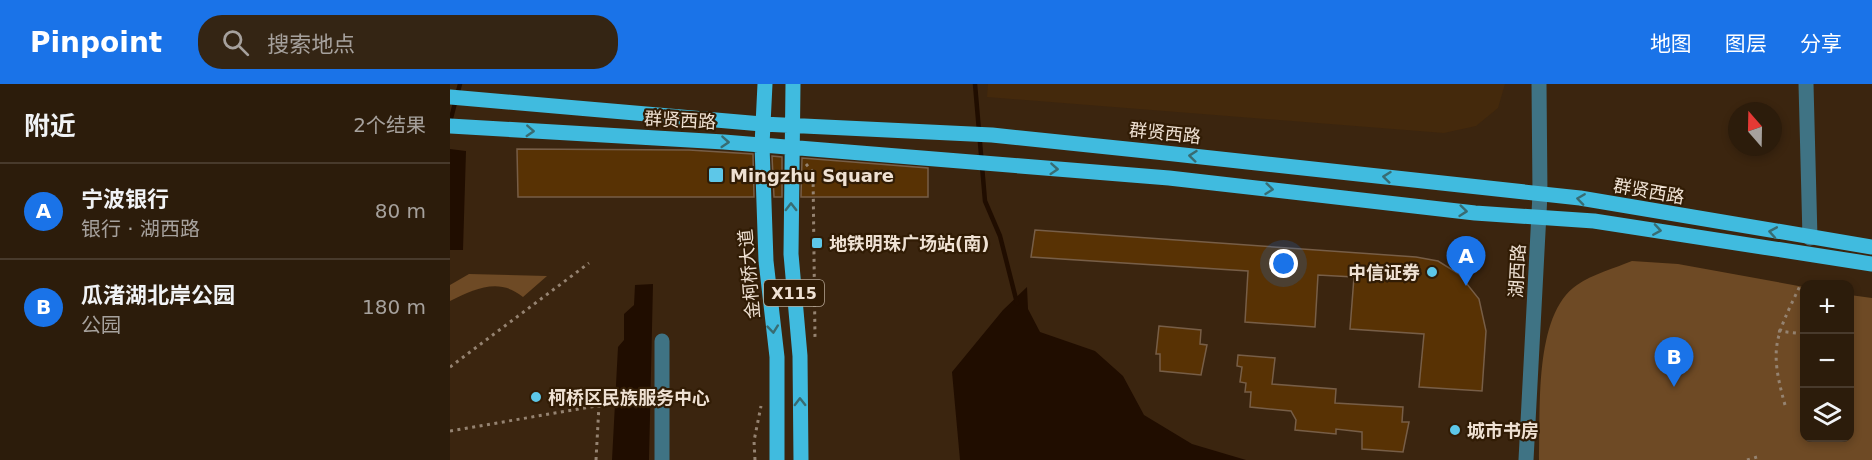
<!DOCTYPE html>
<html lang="zh">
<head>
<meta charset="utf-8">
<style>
	:root { --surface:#2c1c0b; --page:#342514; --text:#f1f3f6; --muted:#a6a19d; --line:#483a2c; --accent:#1a73e8 }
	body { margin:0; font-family:"DejaVu Sans","Noto Sans SC",sans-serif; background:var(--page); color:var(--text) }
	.controls { position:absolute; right:18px; bottom:18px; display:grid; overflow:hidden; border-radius:12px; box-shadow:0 3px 9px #0003 }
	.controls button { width:54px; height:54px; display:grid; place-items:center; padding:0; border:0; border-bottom:2px solid var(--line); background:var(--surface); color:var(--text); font:30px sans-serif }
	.compass { position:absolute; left:1278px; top:18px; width:54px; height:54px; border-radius:50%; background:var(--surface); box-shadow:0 3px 9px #0003; rotate:340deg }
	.you { position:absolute; left:834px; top:180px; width:21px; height:21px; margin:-15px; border:4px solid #fff; border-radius:50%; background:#1a73e8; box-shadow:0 0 0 9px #1a73e833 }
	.badge { display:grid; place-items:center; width:39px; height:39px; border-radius:50%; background:var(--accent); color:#fff; font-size:20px; font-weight:700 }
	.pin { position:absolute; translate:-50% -50px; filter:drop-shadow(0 2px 3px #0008) }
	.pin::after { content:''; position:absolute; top:32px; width:21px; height:18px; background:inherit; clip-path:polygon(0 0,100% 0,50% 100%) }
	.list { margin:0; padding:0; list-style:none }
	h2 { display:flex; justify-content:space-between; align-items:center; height:78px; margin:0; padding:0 24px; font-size:26px }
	h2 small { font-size:20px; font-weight:400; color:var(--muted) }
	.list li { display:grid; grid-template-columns:39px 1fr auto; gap:18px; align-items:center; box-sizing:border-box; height:96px; padding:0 24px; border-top:2px solid var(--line) }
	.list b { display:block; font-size:22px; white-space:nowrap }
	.list p { margin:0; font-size:20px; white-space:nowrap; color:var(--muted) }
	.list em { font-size:20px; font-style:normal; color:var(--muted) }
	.icon { flex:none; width:33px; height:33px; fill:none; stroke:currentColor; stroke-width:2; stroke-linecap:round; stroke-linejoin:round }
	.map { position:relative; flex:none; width:1422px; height:376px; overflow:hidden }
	header { display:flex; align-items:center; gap:36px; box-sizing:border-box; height:84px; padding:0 30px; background:var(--accent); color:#fff }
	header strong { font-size:28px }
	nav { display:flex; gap:33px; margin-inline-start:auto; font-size:21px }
	.search { width:420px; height:54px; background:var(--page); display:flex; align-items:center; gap:15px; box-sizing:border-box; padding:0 21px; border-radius:24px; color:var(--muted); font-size:22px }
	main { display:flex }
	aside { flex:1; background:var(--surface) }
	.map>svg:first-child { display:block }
	.built { fill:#44290c }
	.green { fill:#6e4a25 }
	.water { fill:#200d00 }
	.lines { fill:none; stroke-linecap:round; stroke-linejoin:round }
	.stream { stroke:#200d00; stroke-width:4.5 }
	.building { fill:#583204; stroke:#775e47; stroke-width:1.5 }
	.path { stroke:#958371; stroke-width:3; stroke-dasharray:3 4.5; stroke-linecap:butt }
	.minor { stroke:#3f7384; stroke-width:15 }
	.major { stroke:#40bbdf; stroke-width:15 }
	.oneway { stroke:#386c72 }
	.poi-dot { fill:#5dc7e8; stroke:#311c05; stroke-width:2 }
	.labels { text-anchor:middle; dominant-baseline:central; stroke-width:4.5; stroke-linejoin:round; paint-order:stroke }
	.shield { fill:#311c05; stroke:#b6a695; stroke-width:1.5 }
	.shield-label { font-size:16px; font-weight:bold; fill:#efe1d3 }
	.street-label { font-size:18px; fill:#efe1d3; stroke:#311c05 }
	.poi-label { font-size:18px; font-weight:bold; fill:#efe1d3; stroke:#311c05; text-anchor:start }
</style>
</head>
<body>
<header>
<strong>Pinpoint</strong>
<div class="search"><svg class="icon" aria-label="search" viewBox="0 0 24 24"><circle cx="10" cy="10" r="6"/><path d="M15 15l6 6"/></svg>搜索地点</div>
<nav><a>地图</a><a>图层</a><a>分享</a></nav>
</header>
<main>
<aside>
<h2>附近<small>2个结果</small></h2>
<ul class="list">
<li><span class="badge">A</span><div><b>宁波银行</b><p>银行 · 湖西路</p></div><em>80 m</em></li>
<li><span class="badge">B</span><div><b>瓜渚湖北岸公园</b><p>公园</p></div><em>180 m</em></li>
</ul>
</aside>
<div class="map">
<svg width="1422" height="376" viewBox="0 0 1422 376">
	<rect width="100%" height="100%" fill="#3b250f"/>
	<path class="built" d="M 538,0 L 1055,0 L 1048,24 L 1026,42 L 994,49 L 537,13 Z"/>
	<path class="green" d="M 1182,177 L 1228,180 L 1354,203 L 1354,354 L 1400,354 L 1400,211 L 1422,214 L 1422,376 L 1089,376 C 1091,327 1083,231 1127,201 C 1143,190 1165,184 1182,177 Z
		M 19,190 L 97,192 L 73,213 C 49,193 25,205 0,217 L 0,201 Z"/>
	<path class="water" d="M 0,65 L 16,67 L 13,166 L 0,166 Z
		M 203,200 L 199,376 L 162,376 L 168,263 L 174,256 L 174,230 L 184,221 L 185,201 Z
		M 577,203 L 578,225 L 590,248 L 645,267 L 673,292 L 694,331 L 742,360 L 796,376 L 510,376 L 502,288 L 553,226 Z"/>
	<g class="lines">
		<path class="stream" d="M 525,0 L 535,117 L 550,152 L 567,219
			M 0,38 L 10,0"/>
	</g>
	<path class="building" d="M 67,65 L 239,66 L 303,70 L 304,113 L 68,113 Z
		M 322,72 L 332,73 L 332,113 L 324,113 Z
		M 352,74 L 478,84 L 478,113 L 351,113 Z
		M 585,146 L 966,173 L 988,177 L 1009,190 L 1029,215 L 1036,247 L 1032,307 L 969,303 L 974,250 L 900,245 L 904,193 L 868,191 L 865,243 L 795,238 L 798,187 L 581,173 Z
		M 709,242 L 751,246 L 750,260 L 757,261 L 751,291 L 710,287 L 710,270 L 706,270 Z
		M 788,271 L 825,274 L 822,300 L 886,305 L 885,319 L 953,323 L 952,338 L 959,338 L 953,368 L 912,365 L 912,348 L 886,345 L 886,350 L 845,346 L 846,336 L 841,327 L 800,323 L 801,308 L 795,308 L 796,299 L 790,298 L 792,283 L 787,282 Z"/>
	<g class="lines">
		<path class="path" d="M 356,80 L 363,88 L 365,254
			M 1328,247 L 1354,250
			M 0,283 L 139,179
			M 1335,321 C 1319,264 1325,254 1350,202
			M 0,347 L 199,313
			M 146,376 L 149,321
			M 305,376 L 304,357 L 311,322
			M 1297,376 L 1307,373"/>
		<path class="minor" d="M 1356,0 L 1360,154
			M 212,257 L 212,376
			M 1076,376 L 1090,110 L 1089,0"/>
		<path class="major" d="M 315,0 L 312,61 L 316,177 L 327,273 L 327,376
			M 343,0 L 341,170 L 350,272 L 351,376
			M 0,13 L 312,40 L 542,51 L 706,68 L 1130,114 L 1422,163
			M 0,42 L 274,58 L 719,94 L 1025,129 L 1144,137 L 1422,180"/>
	</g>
	<defs><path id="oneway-chevron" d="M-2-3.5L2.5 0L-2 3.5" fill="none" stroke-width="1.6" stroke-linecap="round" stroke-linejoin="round" transform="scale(1.5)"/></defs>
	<g class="oneway">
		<use href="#oneway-chevron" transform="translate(80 47) rotate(3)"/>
		<use href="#oneway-chevron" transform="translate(275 58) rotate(4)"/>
		<use href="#oneway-chevron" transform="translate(743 72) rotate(-174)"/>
		<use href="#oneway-chevron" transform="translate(604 85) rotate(4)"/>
		<use href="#oneway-chevron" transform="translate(937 93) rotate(-174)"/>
		<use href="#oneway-chevron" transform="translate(819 105) rotate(6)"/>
		<use href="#oneway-chevron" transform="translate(1131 115) rotate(-172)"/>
		<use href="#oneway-chevron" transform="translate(341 123) rotate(-90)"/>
		<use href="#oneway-chevron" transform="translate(1013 127) rotate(6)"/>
		<use href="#oneway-chevron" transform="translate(1207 146) rotate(9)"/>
		<use href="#oneway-chevron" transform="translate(1323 148) rotate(-170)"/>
		<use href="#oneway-chevron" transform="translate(323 245) rotate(84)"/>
		<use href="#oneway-chevron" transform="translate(350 318) rotate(-91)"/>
	</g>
	<g class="poi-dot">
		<rect x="258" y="83" width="16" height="16" rx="3"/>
		<rect x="361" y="153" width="12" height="12" rx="3"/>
		<circle cx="982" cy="188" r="6"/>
		<circle cx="86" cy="313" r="6"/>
		<circle cx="1005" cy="346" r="6"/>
	</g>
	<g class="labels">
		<rect class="shield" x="314" y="196" width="60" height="26" rx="4.5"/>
		<g class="shield-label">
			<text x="344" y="209">X115</text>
		</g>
		<g class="street-label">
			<text transform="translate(230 36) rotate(3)">群贤西路</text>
			<text transform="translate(715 49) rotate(6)">群贤西路</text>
			<text transform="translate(1199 107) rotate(10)">群贤西路</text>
			<text transform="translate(1067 187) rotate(-87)">湖西路</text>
			<text transform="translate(299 190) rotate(-95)">金柯桥大道</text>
		</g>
		<g class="poi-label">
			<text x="280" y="91">Mingzhu Square</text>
			<text x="379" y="159">地铁明珠广场站(南)</text>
			<text x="970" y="188" text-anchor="end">中信证券</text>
			<text x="98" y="313">柯桥区民族服务中心</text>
			<text x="1017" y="346">城市书房</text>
		</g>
	</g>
</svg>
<div class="controls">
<button>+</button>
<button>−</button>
<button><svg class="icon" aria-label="layers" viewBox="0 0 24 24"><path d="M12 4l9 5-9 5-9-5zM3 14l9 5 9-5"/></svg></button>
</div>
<svg class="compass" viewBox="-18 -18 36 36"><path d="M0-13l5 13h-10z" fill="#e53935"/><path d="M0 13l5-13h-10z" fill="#a6a19d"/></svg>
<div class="you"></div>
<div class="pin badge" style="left:1016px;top:202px">A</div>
<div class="pin badge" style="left:1224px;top:303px">B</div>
</div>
</main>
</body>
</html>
